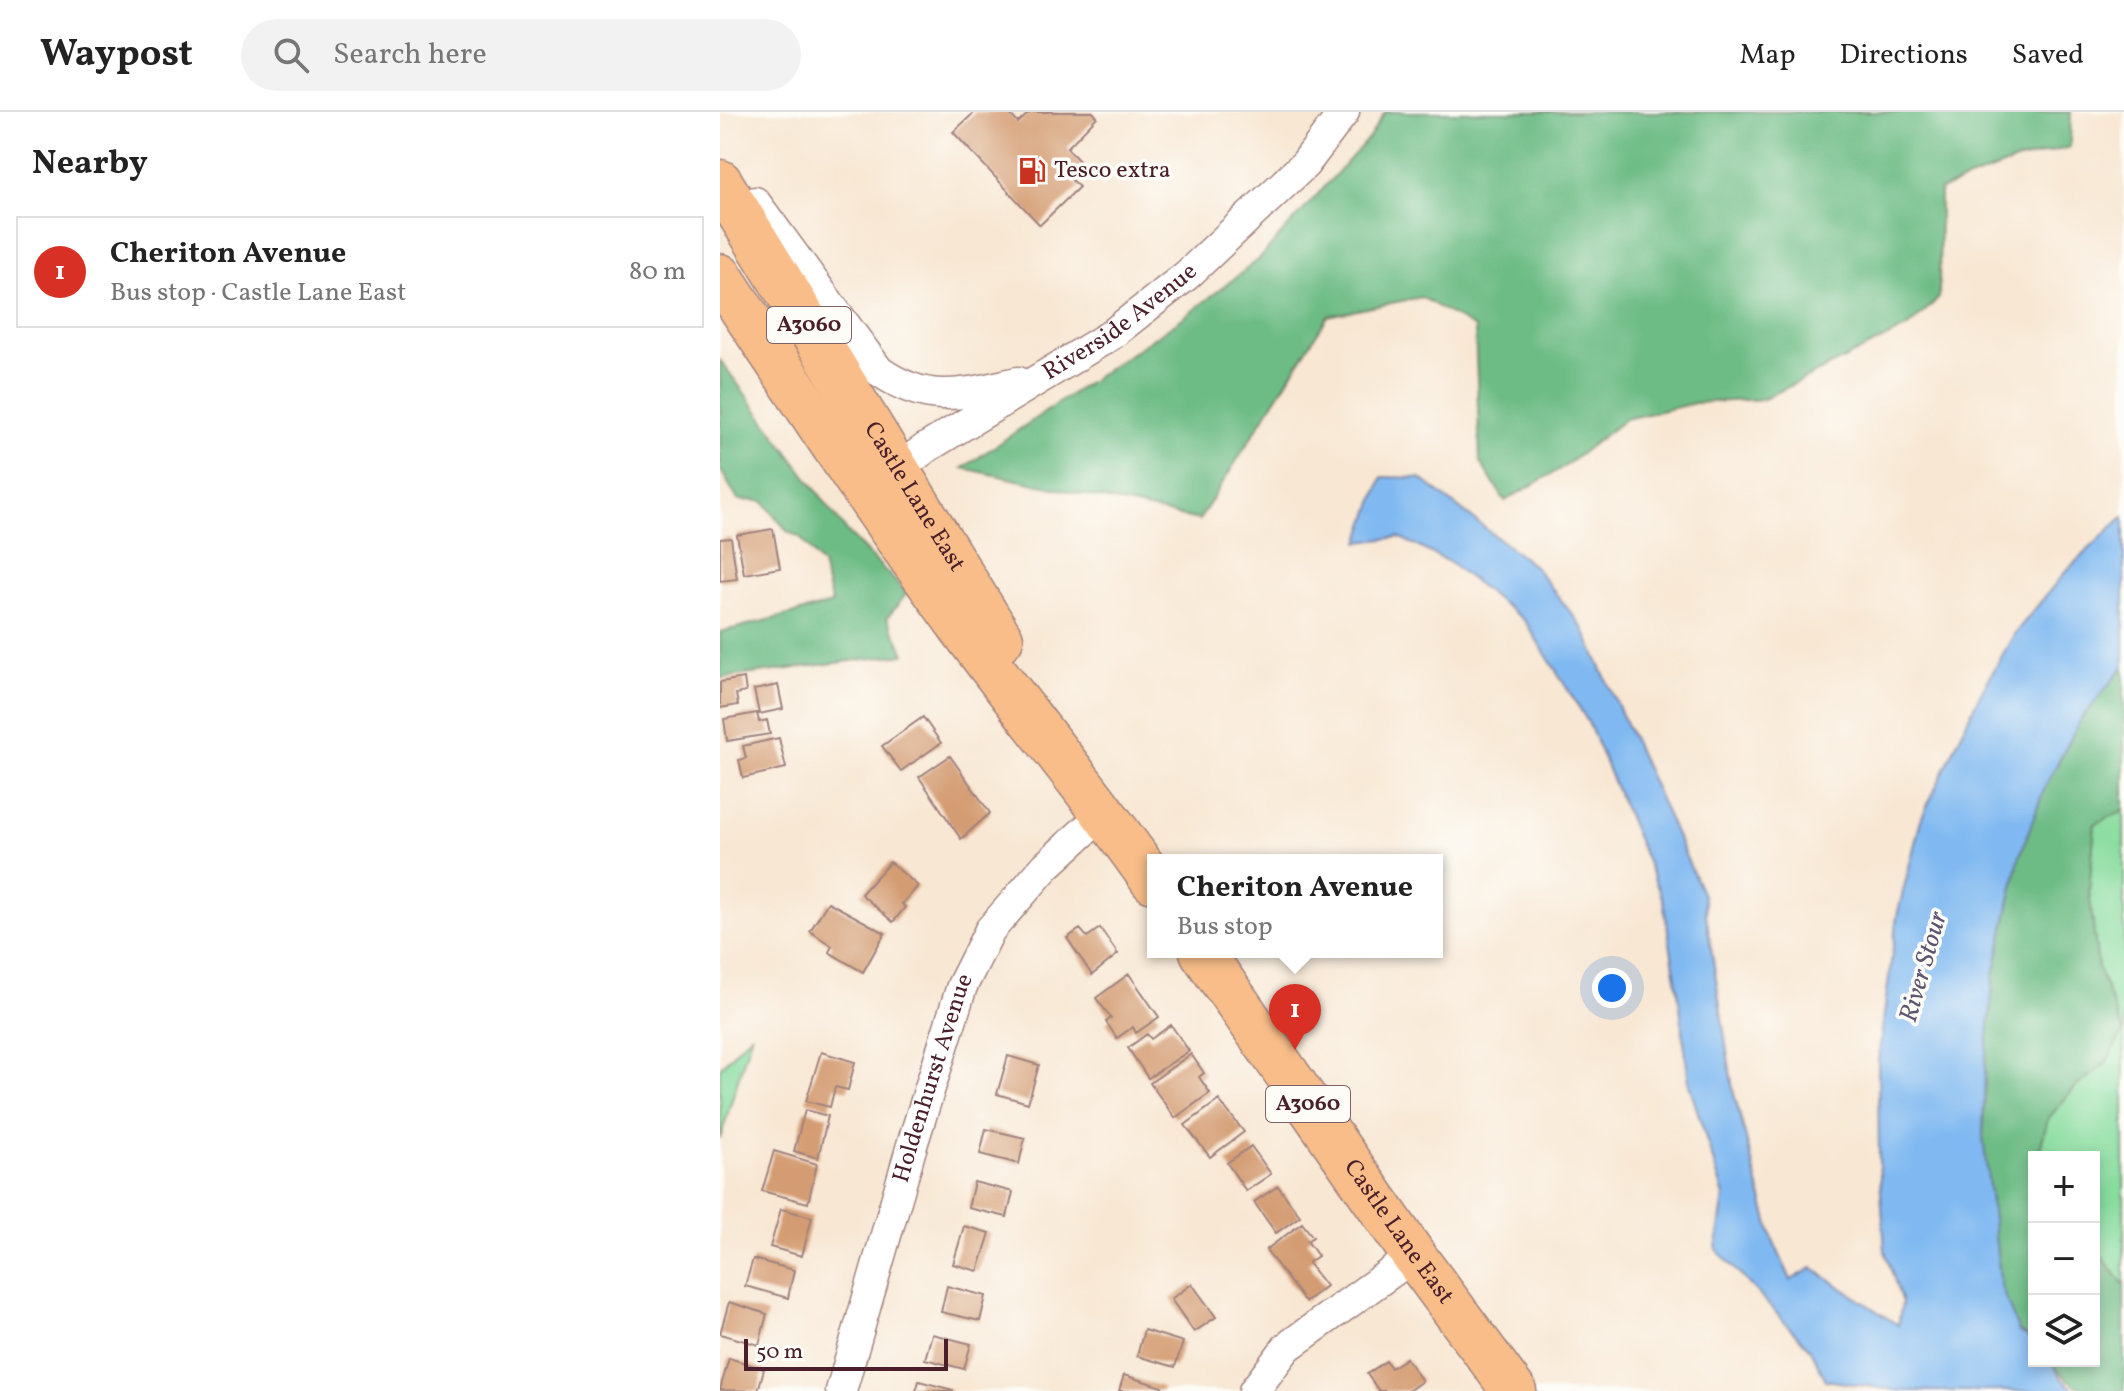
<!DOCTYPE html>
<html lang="en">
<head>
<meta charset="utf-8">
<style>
	:root { --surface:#fff; --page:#f2f2f2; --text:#222; --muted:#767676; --line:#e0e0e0; --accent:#d93025 }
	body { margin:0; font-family:Vollkorn,serif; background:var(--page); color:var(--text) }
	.controls { position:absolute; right:24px; bottom:24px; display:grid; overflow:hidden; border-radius:0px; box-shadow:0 4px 12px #0003 }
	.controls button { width:72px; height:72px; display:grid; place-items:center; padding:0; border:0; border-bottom:2px solid var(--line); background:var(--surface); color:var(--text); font:40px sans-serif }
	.scale { position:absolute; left:24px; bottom:20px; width:204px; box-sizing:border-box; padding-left:8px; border:4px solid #4a1f2b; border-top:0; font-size:22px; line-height:28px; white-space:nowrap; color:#4a1f2b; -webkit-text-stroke:6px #fdfcf7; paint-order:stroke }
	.you { position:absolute; left:892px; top:876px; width:28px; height:28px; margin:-20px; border:6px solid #fff; border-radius:50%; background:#1a73e8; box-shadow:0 0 0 12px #1a73e833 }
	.badge { display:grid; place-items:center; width:52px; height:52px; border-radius:50%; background:var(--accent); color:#fff; font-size:26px; font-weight:700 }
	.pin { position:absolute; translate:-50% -66px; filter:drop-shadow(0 2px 4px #0008) }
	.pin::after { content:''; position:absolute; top:42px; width:28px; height:24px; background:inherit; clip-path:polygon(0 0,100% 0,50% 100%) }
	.popup { position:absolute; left:427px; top:742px; width:296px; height:104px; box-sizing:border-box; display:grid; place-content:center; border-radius:0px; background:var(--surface); filter:drop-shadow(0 2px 6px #0005); font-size:26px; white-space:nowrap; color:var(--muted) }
	.popup b { font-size:30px; color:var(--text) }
	.popup::after { content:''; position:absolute; left:50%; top:100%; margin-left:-16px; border:16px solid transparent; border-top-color:var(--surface) }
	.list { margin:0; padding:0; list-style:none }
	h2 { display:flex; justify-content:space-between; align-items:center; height:104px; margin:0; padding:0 32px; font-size:34px }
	h2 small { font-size:26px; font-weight:400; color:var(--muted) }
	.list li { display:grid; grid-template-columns:52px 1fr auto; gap:24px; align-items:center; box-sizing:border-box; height:112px; margin:0 16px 16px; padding:0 16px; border:2px solid var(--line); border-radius:0px }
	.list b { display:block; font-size:30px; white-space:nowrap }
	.list p { margin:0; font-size:26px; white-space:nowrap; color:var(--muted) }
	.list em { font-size:26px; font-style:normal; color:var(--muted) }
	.icon { flex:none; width:44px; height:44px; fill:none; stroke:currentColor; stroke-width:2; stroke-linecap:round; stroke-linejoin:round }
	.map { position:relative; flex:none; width:1404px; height:1279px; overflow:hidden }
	header { display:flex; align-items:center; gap:48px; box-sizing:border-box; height:112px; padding:0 40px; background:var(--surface); border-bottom:2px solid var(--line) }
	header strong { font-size:38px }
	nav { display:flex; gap:44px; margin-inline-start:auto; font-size:28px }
	.search { width:560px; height:72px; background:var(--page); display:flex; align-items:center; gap:20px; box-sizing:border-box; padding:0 28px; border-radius:44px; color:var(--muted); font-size:30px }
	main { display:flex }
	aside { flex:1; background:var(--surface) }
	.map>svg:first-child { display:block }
	.green { fill:#87dc9e; stroke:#687e64; stroke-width:2 }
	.forest { fill:#6dbc85; stroke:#5c6e58; stroke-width:2 }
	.water { fill:#80b9f1; stroke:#656c8e; stroke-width:2 }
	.building { fill:#d49c72 }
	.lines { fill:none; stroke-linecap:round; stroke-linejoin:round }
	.street-casing { stroke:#a1837f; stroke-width:33 }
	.primary-casing { stroke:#a1837f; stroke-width:47 }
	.street { stroke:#fff; stroke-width:30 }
	.primary { stroke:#f8bd89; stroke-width:44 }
	.labels { text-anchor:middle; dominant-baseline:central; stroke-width:7; stroke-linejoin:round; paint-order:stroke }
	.shield { fill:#fdfcf7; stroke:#806168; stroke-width:2 }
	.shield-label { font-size:22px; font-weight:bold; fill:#4a1f2b }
	.poi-label { font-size:24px; fill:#4a1f2b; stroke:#fdfcf7; text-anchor:start }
	.street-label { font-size:24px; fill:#4a1f2b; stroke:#fdfcf7 }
	.water-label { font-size:26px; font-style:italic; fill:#5d5570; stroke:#fdfcf7 }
</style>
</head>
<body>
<header>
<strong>Waypost</strong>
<div class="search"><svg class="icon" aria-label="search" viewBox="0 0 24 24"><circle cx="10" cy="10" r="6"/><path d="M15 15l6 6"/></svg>Search here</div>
<nav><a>Map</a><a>Directions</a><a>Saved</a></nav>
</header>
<main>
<aside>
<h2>Nearby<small></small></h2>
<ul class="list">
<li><span class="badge">1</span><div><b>Cheriton Avenue</b><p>Bus stop · Castle Lane East</p></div><em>80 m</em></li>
</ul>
</aside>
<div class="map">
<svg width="1404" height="1279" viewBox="0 0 1404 1279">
	<rect width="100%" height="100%" fill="#fdfcf7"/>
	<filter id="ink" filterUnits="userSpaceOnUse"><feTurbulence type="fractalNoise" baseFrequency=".0125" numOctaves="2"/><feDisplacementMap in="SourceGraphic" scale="16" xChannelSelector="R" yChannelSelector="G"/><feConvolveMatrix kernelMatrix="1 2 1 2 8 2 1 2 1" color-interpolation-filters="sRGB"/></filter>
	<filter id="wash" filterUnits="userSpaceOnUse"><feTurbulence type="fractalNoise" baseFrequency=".006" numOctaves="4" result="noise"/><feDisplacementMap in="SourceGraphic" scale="32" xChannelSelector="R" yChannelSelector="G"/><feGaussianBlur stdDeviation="1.8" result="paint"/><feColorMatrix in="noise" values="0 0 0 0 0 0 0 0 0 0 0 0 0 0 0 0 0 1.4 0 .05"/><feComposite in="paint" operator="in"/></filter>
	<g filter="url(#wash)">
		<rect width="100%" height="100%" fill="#f8e7d3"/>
		<path class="green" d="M 1404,698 L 1404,1173 L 1374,1135 L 1374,1045 L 1318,1045 L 1327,1007 L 1353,977 L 1385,952 L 1403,920 L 1378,856 L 1369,779 L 1375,711 Z
			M 32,921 L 0,1027 L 0,956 Z"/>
		<path class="forest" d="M 665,0 L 1351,0 L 1350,35 L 1296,49 L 1220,78 L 1219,186 L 1188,215 L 1044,287 L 975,291 L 905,307 L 845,354 L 785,389 L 760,350 L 755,216 L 701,185 L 608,204 L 479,408 L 243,356 L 467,203 L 538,148 L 649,26 Z
			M 0,248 L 128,421 L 187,481 L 167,506 L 185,542 L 0,566 L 0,520 L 112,492 L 102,453 L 80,425 L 68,420 L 43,389 L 18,388 L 0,357 Z
			M 1404,554 L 1404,698 L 1375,712 L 1369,779 L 1378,856 L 1403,920 L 1385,952 L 1353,977 L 1328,1007 L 1318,1045 L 1314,1045 L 1314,1227 L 1299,1220 L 1281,1175 L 1263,1025 L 1265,954 L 1274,863 L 1299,746 L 1324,677 L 1361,607 Z
			M 1374,1135 L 1404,1173 L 1404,1279 C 1364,1279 1353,1279 1331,1249 L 1374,1249 Z"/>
		<path class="water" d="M 662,365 L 700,366 L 814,454 L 863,516 L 983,783 L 1013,978 L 1053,1128 L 1071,1168 L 1092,1156 L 1178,1213 L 1182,1191 L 1165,1139 L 1159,1050 L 1158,949 L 1177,804 L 1201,707 L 1258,586 L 1295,521 L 1346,459 L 1404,404 L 1404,554 L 1361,607 L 1324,677 L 1299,746 L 1274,863 L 1265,954 L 1263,1025 L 1281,1174 L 1299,1220 L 1314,1227 L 1314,1249 L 1331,1249 L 1342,1267 L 1356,1279 L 1181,1279 L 1106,1268 L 1090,1237 L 996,1137 L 1004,1084 L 969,972 L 959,885 L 943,788 L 868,610 L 805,509 L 729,450 L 679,425 L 639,430 Z"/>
		<g id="blocks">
			<path class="building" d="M 255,0 L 288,0 L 298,11 L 310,0 L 373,0 L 377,5 L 347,36 L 362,52 L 349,66 L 359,75 L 320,113 L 233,20 Z
				M 53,417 L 60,456 L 24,462 L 17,423 Z
				M 11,426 L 17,467 L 0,469 L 0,427 Z
				M 24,566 L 26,580 L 16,582 L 18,593 L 0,596 L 0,570 Z
				M 58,573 L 63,597 L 39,602 L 34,578 Z
				M 37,601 L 39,610 L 47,608 L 50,622 L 7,629 L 4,607 Z
				M 203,605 L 221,631 L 181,659 L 162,634 Z
				M 59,626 L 66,656 L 23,666 L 19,648 L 26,646 L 23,634 Z
				M 230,644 L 270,701 L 241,727 L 199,665 Z
				M 170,750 L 198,774 L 182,792 L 185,795 L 173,810 L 141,782 Z
				M 108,790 L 165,821 L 143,860 L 109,840 L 112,834 L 90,819 Z
				M 380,816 L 398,842 L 372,863 L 347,826 L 360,817 L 367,825 Z
				M 409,862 L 439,905 L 416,921 L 413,915 L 397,926 L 386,910 L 391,906 L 376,886 Z
				M 451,913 L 469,939 L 428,966 L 408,936 L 427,922 L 431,927 Z
				M 101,940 L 135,950 L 128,978 L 115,975 L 110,995 L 86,989 Z
				M 471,942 L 484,961 L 479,965 L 490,981 L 455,1006 L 430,971 Z
				M 288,944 L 319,953 L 308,991 L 277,982 Z
				M 499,988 L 524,1020 L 490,1045 L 465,1013 Z
				M 85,998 L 108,1004 L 98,1046 L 74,1039 Z
				M 266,1017 L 305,1026 L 299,1052 L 260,1042 Z
				M 531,1034 L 551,1062 L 526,1079 L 507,1051 Z
				M 54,1039 L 97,1052 L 88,1091 L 42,1079 Z
				M 254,1070 L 293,1080 L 287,1105 L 248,1096 Z
				M 558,1074 L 580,1104 L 556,1121 L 534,1090 Z
				M 61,1097 L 92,1105 L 82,1144 L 50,1135 Z
				M 582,1111 L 593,1125 L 587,1129 L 598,1144 L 588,1151 L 606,1174 L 585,1190 L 546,1138 Z
				M 244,1114 L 270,1121 L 258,1159 L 233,1152 Z
				M 33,1147 L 74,1158 L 68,1186 L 25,1174 Z
				M 472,1172 L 496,1205 L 474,1220 L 451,1187 Z
				M 227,1174 L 266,1184 L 260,1209 L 221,1200 Z
				M 9,1190 L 47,1202 L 39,1233 L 0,1222 Z
				M 424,1218 L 463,1230 L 455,1255 L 417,1244 Z
				M 212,1222 L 251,1232 L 244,1257 L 205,1247 Z
				M 9,1246 L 44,1257 L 38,1279 L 0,1278 Z
				M 686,1246 L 702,1269 L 688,1279 L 659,1279 L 647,1262 L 666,1249 L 671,1256 Z
				M 404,1263 L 442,1275 L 441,1279 L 399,1279 Z
				M 199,1269 L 233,1278 L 233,1279 L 196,1279 Z"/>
		</g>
	</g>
	<g filter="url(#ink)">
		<use href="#blocks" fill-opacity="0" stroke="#a1837f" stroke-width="2"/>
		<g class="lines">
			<g class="street-casing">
				<g id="street">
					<path d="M 35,90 L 159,259 C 209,294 243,282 298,270"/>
					<path id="s1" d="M 162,368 L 206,336 L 391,223 L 467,163 L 585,52 L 624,0"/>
					<path id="s2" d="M 121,1279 L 192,1033 L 242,874 L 270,818 L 326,754 L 385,700"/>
					<path d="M 534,1279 L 567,1235 L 694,1144"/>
				</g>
			</g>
			<g class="primary-casing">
				<g id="primary">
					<path id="s3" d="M 0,70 L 281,527"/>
					<path d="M 0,164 C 79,283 158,402 243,518 C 306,603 373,683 433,769"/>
					<path id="s4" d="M 482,840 L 694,1144 L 794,1279"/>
				</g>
			</g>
			<use href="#street" class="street"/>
			<use href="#primary" class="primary"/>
		</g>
	</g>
	<defs>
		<g id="fuel-bare" transform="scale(2.16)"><path d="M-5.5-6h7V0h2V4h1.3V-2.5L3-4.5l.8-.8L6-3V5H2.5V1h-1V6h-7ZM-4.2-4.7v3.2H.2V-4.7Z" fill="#c8321e" stroke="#fdfcf7" stroke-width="2.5" paint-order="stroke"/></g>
	</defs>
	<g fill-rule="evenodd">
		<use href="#fuel-bare" x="312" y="59"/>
	</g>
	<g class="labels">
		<g class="shield">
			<rect x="47" y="195" width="84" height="36" rx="6"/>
			<rect x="546" y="974" width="84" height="36" rx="6"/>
		</g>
		<g class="shield-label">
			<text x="89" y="213">A3060</text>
			<text x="588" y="992">A3060</text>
		</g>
		<g class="poi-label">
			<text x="334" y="59">Tesco extra</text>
		</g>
		<g class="street-label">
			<text stroke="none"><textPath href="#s1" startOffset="286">Riverside Avenue</textPath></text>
			<text stroke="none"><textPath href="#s3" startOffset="370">Castle Lane East</textPath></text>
			<text stroke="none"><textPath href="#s2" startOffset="326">Holdenhurst Avenue</textPath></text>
			<text stroke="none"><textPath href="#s4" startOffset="342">Castle Lane East</textPath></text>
		</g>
		<g class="water-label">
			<text transform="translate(1204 855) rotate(-74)">River Stour</text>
		</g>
	</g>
</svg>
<div class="controls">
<button>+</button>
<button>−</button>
<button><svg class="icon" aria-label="layers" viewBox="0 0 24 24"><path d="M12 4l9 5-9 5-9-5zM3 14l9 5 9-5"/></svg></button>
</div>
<div class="scale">50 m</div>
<div class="you"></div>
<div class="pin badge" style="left:575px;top:938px">1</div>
<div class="popup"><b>Cheriton Avenue</b>Bus stop</div>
</div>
</main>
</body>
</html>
